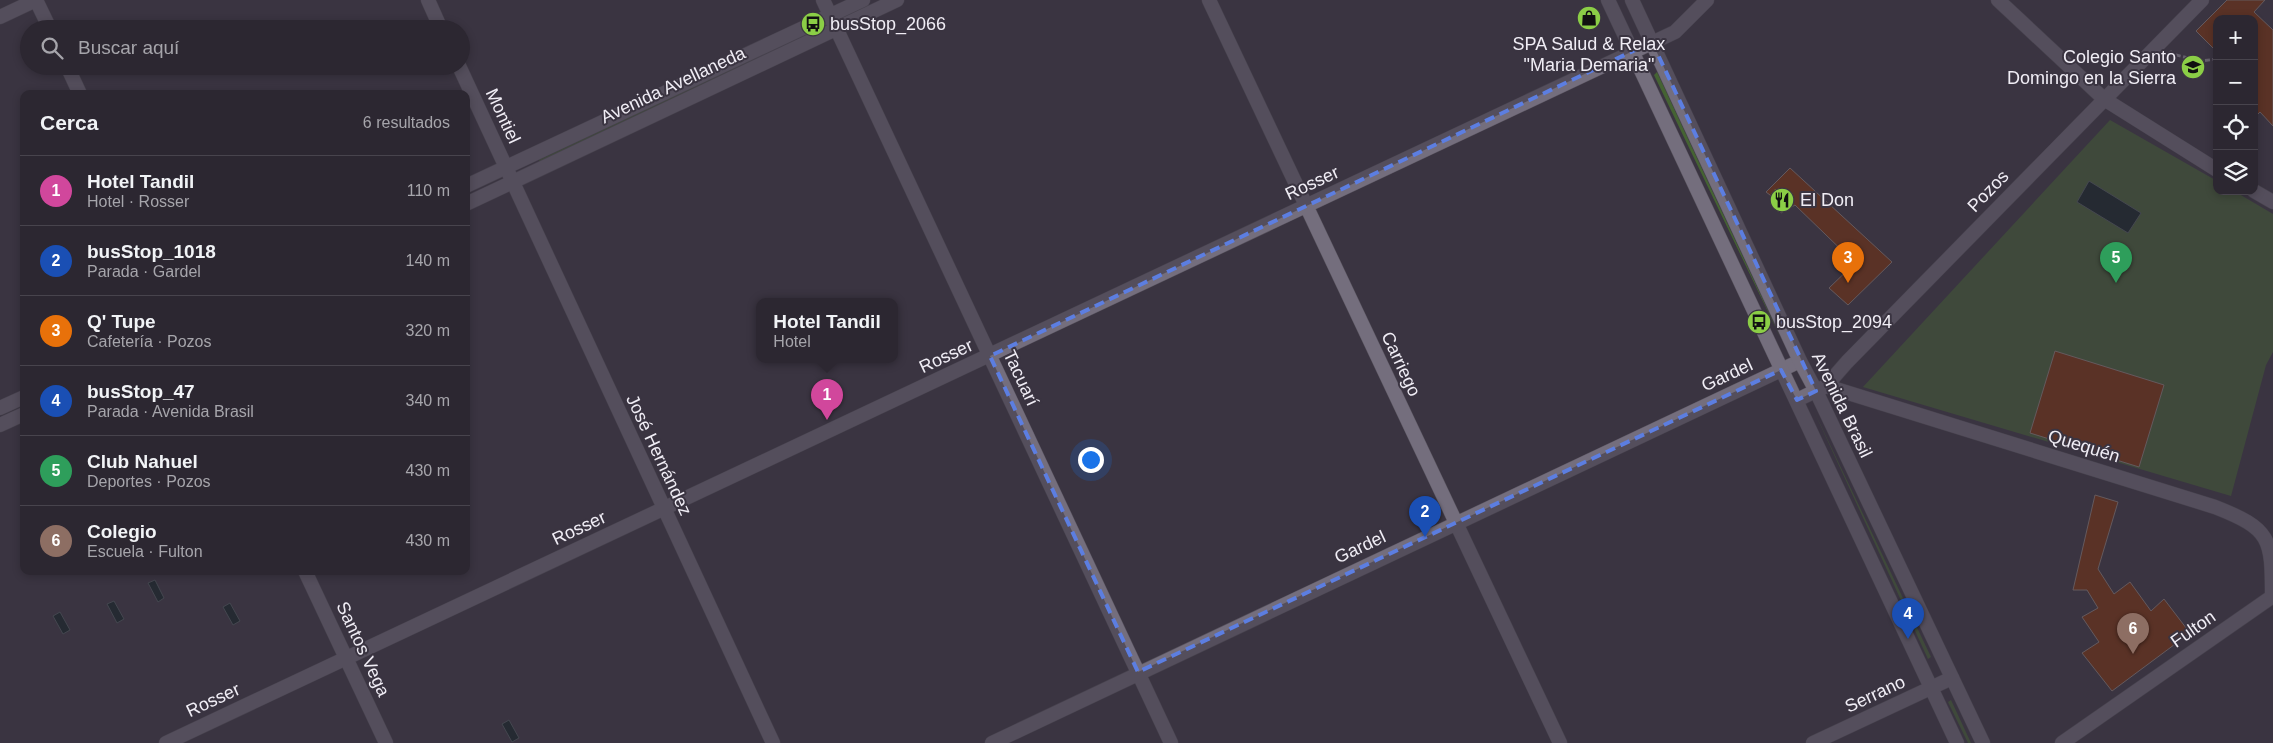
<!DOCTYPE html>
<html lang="es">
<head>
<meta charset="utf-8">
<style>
	:root { --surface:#2c2731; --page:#342f39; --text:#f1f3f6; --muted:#a6a5ab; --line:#48444d; --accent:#95b2f1 }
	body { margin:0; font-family:Helvetica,sans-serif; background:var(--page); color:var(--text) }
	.controls { position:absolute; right:15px; top:15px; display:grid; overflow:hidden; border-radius:10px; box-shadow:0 2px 8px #0003 }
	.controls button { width:45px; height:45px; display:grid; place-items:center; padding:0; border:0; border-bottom:1px solid var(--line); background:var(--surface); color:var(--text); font:25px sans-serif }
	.you { position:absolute; left:1090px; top:459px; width:18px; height:18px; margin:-12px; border:4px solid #fff; border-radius:50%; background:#1a73e8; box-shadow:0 0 0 8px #1a73e833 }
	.badge { display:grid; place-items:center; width:32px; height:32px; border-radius:50%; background:var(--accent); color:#fff; font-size:16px; font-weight:700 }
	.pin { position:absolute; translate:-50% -41px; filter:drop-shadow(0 1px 2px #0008) }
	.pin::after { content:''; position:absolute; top:26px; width:18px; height:15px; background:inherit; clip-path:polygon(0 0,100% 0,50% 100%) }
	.popup { position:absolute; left:756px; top:298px; width:142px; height:65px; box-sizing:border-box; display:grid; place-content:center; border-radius:10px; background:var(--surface); filter:drop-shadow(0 1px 4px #0005); font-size:16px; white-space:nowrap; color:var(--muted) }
	.popup b { font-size:19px; color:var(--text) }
	.popup::after { content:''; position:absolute; left:50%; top:100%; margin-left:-10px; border:10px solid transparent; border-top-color:var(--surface) }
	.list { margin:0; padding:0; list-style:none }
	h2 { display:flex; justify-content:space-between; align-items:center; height:65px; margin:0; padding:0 20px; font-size:21px }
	h2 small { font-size:16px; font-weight:400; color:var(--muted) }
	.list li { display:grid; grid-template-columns:32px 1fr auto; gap:15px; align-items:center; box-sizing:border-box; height:70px; padding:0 20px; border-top:1px solid var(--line) }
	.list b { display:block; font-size:19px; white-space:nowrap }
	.list p { margin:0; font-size:16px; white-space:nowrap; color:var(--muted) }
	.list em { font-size:16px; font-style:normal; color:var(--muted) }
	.icon { flex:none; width:28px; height:28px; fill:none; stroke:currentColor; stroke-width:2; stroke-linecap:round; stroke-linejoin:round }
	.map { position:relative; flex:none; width:2273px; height:743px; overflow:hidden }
	.search { position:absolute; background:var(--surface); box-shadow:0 2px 8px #0003; left:20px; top:20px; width:450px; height:55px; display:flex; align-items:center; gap:12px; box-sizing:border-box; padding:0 18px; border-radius:28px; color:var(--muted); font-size:19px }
	.panel { position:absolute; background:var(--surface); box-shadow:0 2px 8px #0003; left:20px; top:90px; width:450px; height:485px; border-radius:10px }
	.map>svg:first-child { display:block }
	.green { fill:#456333 }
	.water { fill:#0c1e20; stroke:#505c60 }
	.building { fill:#813005; stroke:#97857f }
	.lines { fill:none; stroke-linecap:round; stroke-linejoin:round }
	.minor-casing { stroke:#57525d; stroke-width:15 }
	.secondary-casing { stroke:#57525d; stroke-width:15 }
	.path { stroke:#9a95a0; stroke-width:3; stroke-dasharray:5 2.5; stroke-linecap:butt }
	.minor { stroke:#746e7d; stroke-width:14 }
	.secondary { stroke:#746e7d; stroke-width:14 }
	.marked { fill:none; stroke:#5c7ee1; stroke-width:4; stroke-dasharray:10 6; stroke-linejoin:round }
	.labels { text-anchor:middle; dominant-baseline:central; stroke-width:4; stroke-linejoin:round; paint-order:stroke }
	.poi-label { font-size:18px; fill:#f0edf5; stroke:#3a3441; text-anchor:start }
	.street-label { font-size:18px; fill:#f0edf5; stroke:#3a3441 }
</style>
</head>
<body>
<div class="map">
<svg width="2273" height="743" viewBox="0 0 2273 743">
	<rect width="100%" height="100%" fill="#3a3441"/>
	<path class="green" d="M 810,31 L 812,35 L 541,164 L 539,160 Z
		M 1657,72 L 1783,343 L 1654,75 Z
		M 2110,120 L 2217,181 L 2217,191 L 2234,191 L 2273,214 L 2273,352 L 2266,365 L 2231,496 L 1863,387 Z
		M 1813,409 L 1931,657 L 1928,659 Z
		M 1951,700 L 1971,743 L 1968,743 L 1948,702 Z"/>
	<path class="water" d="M 2089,181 L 2141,213 L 2128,233 L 2077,202 Z
		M 155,580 L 164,598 L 158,602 L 148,583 Z
		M 114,601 L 124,619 L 117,623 L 107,604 Z
		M 230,603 L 240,621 L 233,625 L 223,607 Z
		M 60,612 L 70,630 L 63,634 L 53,616 Z
		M 509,720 L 519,738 L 512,742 L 502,724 Z"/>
	<path class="building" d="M 2227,0 L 2265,0 L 2254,12 L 2273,30 L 2273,126 L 2260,112 L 2254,118 L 2254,19 L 2217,19 L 2217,52 L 2196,31 Z
		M 1790,168 L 1892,262 L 1848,305 L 1829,288 L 1855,263 L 1795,205 L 1781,213 L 1774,198 L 1766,192 Z
		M 2055,351 L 2164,385 L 2139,467 L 2030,433 Z
		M 2095,495 L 2118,502 L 2098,569 L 2114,594 L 2130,582 L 2151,611 L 2164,599 L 2190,633 L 2112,691 L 2082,653 L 2099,642 L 2082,617 L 2098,608 L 2087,590 L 2073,590 Z"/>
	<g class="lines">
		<g class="minor-casing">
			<path id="minor" d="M 428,0 L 441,29
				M 823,0 L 1171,743
				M 1209,0 L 1560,743
				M 1998,0 L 2104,99 L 2217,170
				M 0,17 L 36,0 L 50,29
				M 67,66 L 80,94
				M 459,66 L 773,743
				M 2254,191 L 2273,202
				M 1826,386 L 2215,507 C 2271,529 2272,538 2272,597
				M 1797,400 L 1826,386 L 1847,362 L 2202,0
				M 305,571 L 386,743
				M 166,743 L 1675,32 L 1707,0
				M 992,743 L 1800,361
				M 1813,743 L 1952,678
				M 2062,743 L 2273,596"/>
		</g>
		<g class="secondary-casing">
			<path id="secondary" d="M 1608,0 L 1957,743
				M 1632,0 L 1800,361 L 1816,391 L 1983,743
				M 466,186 L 863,0
				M 466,204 L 897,0
				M 0,408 L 24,397
				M 0,425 L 24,414"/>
		</g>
		<path class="path" d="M 2170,51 L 2172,54 L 2201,61 L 2217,59"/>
		<use href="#minor" class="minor"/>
		<use href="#secondary" class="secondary"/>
	</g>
	<path d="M0 0H2273V743H0ZM 1652,42 L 1816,391 L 1797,400 L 1781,370 L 1138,672 L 990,356 Z" fill="#3a3441" fill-opacity=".55" fill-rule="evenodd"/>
	<path class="marked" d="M 1652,42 L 1816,391 L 1797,400 L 1781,370 L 1138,672 L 990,356 Z"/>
	<defs>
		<g id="shop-disc" transform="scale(1.25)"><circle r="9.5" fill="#8bce46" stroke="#3a3441"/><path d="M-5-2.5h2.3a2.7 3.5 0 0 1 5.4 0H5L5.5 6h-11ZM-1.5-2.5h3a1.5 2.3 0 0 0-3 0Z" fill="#111"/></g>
		<g id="bus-disc" transform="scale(1.25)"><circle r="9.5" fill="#8bce46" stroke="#3a3441"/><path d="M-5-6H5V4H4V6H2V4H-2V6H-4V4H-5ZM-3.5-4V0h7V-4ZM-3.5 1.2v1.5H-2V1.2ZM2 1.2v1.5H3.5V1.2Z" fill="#111"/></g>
		<g id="school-disc" transform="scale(1.25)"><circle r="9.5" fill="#8bce46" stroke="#3a3441"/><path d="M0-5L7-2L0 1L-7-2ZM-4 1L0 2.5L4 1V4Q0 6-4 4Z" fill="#111"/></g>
		<g id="restaurant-disc" transform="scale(1.25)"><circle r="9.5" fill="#8bce46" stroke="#3a3441"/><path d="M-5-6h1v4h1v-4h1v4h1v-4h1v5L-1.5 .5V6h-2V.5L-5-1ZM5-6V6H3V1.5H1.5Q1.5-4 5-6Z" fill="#111"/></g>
	</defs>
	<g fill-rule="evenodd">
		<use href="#shop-disc" x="1589" y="18"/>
		<use href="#bus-disc" x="813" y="24"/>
		<use href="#school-disc" x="2193" y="67"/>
		<use href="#restaurant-disc" x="1782" y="200"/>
		<use href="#bus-disc" x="1759" y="322"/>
	</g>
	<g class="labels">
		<g class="poi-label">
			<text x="830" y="24">busStop_2066</text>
			<text x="1589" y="44" text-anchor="middle">SPA Salud &amp; Relax<tspan x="1589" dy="21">"Maria Demaria"</tspan></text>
			<text x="2176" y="57" text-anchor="end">Colegio Santo<tspan x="2176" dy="21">Domingo en la Sierra</tspan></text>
			<text x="1800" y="200">El Don</text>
			<text x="1776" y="322">busStop_2094</text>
		</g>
		<g class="street-label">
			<text transform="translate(673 85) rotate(-25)">Avenida Avellaneda</text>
			<text transform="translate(503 116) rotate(65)">Montiel</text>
			<text transform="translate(1312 183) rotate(-25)">Rosser</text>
			<text transform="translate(1988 191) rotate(-46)">Pozos</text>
			<text transform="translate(946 356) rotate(-25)">Rosser</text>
			<text transform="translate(1401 364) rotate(65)">Carriego</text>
			<text transform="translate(1727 375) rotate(-25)">Gardel</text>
			<text transform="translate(1021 378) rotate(65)">Tacuarí</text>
			<text transform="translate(1842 405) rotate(64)">Avenida Brasil</text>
			<text transform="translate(2084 446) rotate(17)">Quequén</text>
			<text transform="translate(659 455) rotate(65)">José Hernández</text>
			<text transform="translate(579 528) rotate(-25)">Rosser</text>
			<text transform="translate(1360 547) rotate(-25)">Gardel</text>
			<text transform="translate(2193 629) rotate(-35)">Fulton</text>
			<text transform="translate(363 649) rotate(65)">Santos Vega</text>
			<text transform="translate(1875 694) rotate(-25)">Serrano</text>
			<text transform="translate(213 700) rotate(-25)">Rosser</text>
		</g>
	</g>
</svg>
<div class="controls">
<button>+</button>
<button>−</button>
<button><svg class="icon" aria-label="locate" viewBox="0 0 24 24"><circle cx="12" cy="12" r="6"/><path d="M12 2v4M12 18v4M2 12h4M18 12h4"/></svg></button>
<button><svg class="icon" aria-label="layers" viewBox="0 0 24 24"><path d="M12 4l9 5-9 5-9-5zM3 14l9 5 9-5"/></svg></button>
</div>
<div class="you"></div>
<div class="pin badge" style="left:827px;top:420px;background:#d1479c">1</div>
<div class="popup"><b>Hotel Tandil</b>Hotel</div>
<div class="pin badge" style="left:1425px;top:537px;background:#1a4fb4">2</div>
<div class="pin badge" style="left:1848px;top:283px;background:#e8710a">3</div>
<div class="pin badge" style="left:1908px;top:639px;background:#1a4fb4">4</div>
<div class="pin badge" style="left:2116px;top:283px;background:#2e9e5b">5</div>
<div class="pin badge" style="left:2133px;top:654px;background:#8d6e63">6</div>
<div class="search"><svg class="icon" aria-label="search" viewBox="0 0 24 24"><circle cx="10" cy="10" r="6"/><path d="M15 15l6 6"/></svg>Buscar aquí</div>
<section class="panel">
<h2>Cerca<small>6 resultados</small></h2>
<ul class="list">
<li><span class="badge" style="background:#d1479c">1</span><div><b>Hotel Tandil</b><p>Hotel · Rosser</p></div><em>110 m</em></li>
<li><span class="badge" style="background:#1a4fb4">2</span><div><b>busStop_1018</b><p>Parada · Gardel</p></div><em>140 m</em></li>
<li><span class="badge" style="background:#e8710a">3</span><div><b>Q' Tupe</b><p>Cafetería · Pozos</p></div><em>320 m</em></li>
<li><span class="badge" style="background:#1a4fb4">4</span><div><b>busStop_47</b><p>Parada · Avenida Brasil</p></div><em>340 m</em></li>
<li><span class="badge" style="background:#2e9e5b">5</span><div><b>Club Nahuel</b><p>Deportes · Pozos</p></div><em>430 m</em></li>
<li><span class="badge" style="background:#8d6e63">6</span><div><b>Colegio</b><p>Escuela · Fulton</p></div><em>430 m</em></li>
</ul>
</section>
</div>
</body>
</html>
